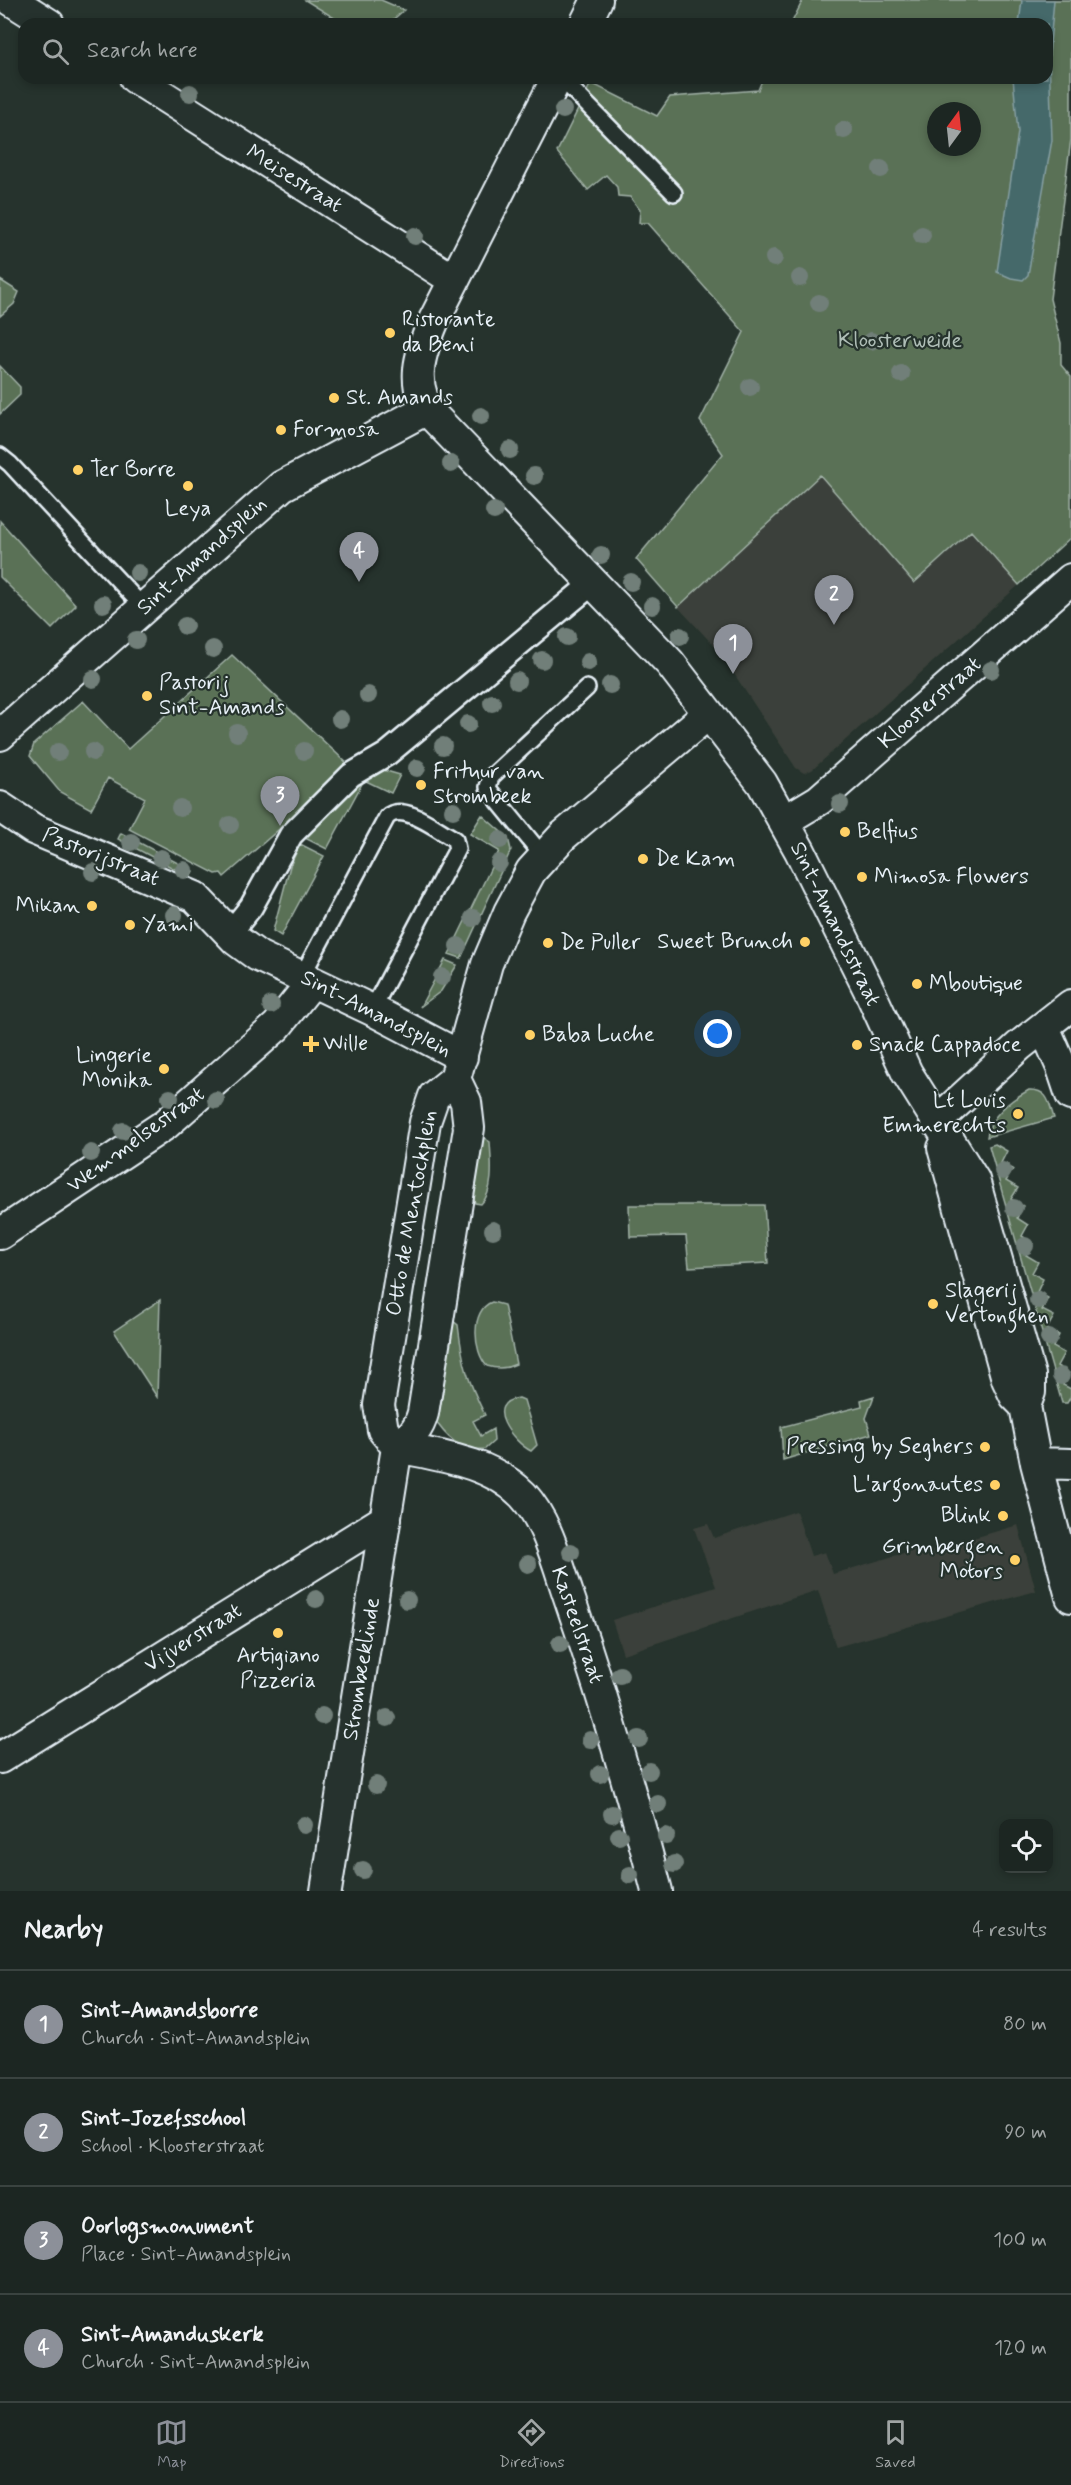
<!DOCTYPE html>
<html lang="en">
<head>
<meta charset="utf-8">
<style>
	:root { --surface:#1c2622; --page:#29322f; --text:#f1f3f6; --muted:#a0a5a5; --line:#3a4340; --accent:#8c9099 }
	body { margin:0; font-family:Mynerve,sans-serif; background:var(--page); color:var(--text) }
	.controls { position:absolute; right:18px; bottom:18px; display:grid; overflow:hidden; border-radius:12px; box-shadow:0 3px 9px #0003 }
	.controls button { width:54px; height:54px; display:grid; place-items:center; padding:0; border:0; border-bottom:2px solid var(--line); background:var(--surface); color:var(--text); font:30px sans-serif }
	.compass { position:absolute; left:927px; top:102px; width:54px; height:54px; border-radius:50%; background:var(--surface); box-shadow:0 3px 9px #0003; rotate:15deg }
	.you { position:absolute; left:718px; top:1034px; width:21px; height:21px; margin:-15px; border:4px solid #fff; border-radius:50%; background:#1a73e8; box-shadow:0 0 0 9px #1a73e833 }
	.badge { display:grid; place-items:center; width:39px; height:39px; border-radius:50%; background:var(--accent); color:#fff; font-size:20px; font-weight:700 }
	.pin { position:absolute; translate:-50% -50px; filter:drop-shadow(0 2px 3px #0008) }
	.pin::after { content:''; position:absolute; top:32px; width:21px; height:18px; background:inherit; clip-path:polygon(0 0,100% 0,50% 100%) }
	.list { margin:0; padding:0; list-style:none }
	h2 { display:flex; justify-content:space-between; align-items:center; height:78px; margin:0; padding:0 24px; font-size:26px }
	h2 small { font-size:20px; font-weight:400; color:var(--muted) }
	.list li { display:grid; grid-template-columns:39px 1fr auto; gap:18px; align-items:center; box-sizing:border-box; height:108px; padding:0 24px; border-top:2px solid var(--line) }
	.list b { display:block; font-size:22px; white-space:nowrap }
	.list p { margin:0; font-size:20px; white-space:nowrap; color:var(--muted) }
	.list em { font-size:20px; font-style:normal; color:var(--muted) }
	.icon { flex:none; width:33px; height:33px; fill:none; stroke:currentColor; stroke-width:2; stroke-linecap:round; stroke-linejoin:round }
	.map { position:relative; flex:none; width:1071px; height:1891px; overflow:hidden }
	.search { position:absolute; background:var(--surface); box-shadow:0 3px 9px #0003; left:18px; right:18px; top:18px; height:66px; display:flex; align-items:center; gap:15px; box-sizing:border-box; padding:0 21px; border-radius:18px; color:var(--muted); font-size:22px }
	.sheet { height:510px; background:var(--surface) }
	nav { display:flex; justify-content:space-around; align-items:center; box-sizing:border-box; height:84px; border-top:2px solid var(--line); background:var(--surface); font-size:16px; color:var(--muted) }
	nav a { display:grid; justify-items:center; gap:3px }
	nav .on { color:var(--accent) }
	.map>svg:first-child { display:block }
	.built { fill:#3b413a }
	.green { fill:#5a7156; stroke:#a1b1a7; stroke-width:1.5; fill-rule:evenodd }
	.water { fill:#44696a; stroke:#869fa3; stroke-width:1.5 }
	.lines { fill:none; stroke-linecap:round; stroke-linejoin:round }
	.service-casing { stroke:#e8f1f8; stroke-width:20 }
	.pedestrian-casing { stroke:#e8f1f8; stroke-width:27 }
	.minor-casing { stroke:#e8f1f8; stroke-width:34 }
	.service { stroke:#26332d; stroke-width:15 }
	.pedestrian { stroke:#26332d; stroke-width:22 }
	.minor { stroke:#26332d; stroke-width:30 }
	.tree { fill:#717f79 }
	.poi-dot { fill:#ffd166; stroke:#26332d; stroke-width:2 }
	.labels { text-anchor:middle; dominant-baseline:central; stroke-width:4.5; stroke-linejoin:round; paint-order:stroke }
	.street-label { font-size:22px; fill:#e8f1f8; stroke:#26332d }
	.poi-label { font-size:22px; fill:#e8f1f8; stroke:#26332d; text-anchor:start }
	.park-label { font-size:22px; fill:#afbeb7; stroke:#26332d }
</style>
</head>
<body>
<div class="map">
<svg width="1071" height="1891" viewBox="0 0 1071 1891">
	<rect width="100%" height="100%" fill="#26332d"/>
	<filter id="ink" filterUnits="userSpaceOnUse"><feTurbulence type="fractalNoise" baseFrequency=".0167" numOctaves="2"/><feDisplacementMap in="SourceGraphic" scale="12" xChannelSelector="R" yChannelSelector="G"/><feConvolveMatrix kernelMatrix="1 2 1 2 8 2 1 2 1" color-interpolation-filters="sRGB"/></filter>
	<g filter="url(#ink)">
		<path class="built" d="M 820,475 L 853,512 L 971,531 L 1019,585 L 812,770 L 804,773 L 796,768 L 719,651 L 678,607 Z
			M 796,1511 L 811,1556 L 825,1552 L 833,1574 L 914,1550 L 916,1555 L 1018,1525 L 1036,1591 L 836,1647 L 818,1590 L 623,1654 L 612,1620 L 716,1587 L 694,1528 L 708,1524 L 714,1538 Z"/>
		<path class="green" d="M 305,0 L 381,0 L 404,10 L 388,24 L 344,24 Z
			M 803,0 L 1071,0 L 1071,139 L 1050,299 L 1061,343 L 1061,365 L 1071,377 L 1071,537 L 1019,585 L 971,531 L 914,583 L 820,475 L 678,607 L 636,559 L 723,454 L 700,421 L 744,332 L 648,223 L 639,223 L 640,210 L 630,197 L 618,196 L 617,187 L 606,175 L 588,190 L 557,152 L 591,83 L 657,116 L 670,97 L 758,90 L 763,78 L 1047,78 L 1047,24 L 791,24 ZM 936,111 L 972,111 L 972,147 L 936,147 Z
			M 0,280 L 19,292 L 14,304 L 0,316 Z
			M 0,366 L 20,387 L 20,395 L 0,414 Z
			M 0,521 L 76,605 L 52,629 L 0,577 Z
			M 232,655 L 351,767 L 224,877 L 221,873 L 216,874 L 129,829 L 145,798 L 108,778 L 91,809 L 60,792 L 30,756 L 34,744 L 83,701 L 128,749 Z
			M 376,768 L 400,775 L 391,793 L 364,780 L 327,849 L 303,837 L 357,777 Z
			M 482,815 L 508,838 L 511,850 L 461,958 L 449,954 L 499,851 L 470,834 Z
			M 121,833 L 193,871 L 190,877 L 118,839 Z
			M 300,844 L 324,856 L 281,936 L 273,931 L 290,866 Z
			M 445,960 L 457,965 L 441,991 L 420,1007 Z
			M 1029,1090 C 1048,1089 1049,1103 1054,1118 L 987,1137 C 989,1116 1012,1099 1029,1090 Z
			M 484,1138 L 490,1142 C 491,1159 495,1191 481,1204 L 475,1203 L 473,1196 L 481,1141 Z
			M 995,1144 L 1007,1151 L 1001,1163 L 1013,1169 L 1006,1181 L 1018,1188 L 1011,1199 L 1023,1206 L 1017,1218 L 1028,1225 L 1022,1236 L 1033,1243 L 1026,1255 L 1038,1262 L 1032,1273 L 1043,1279 L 1037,1292 L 1048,1298 L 1042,1310 L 1054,1316 L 1047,1329 L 1059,1335 L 1053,1347 L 1064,1353 L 1057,1366 L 1069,1373 L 1063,1385 L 1071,1389 L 1071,1396 L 1067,1403 L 1062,1403 L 989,1146 Z
			M 629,1205 L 764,1205 L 768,1263 L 689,1267 L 686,1236 L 630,1237 Z
			M 160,1300 L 157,1397 L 114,1331 Z
			M 492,1302 L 504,1305 L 516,1364 C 506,1369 497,1369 487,1366 C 473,1352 470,1310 492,1302 Z
			M 452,1320 L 458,1325 C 463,1365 467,1379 485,1415 L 473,1421 L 481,1436 L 493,1429 L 494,1441 L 485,1449 C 460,1452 445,1436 433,1417 Z
			M 874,1396 L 866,1418 L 871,1434 L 783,1460 L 781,1427 L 862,1406 L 861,1400 Z
			M 519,1398 L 524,1400 L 537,1445 L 531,1451 C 513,1442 482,1403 519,1398 Z"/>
		<path class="water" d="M 1022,0 L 1054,0 L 1049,55 L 1052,140 L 1028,275 L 1023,280 L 1011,278 L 997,272 L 1018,132 L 1013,78 L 1047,78 L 1047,24 L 1019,24 Z"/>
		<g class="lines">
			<g class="service-casing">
				<path id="service" d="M 561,78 L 674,193
					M 0,456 L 10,464 L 144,608
					M 543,856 L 490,791 L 488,787 L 491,777 L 587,688
					M 302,976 L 387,817 C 402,802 435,828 451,837 L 455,840 L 457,849 L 372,1010"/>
			</g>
			<g class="pedestrian-casing">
				<path id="pedestrian" d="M 230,933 L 251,907 L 291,835 L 351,775 L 387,754 L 594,582"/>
			</g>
			<g class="minor-casing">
				<path id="minor" d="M 11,0 L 49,24
					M 585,24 L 597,0
					M 135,78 L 454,280
					M 557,78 L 434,320 C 420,353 408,386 434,417 L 670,663 L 762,783 L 800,851 L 870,992 L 907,1073 L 974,1180 L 1030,1375 L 1030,1392 L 1025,1406 L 1036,1463 L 1071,1597
					M 0,735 L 282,486 L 427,409
					M 0,807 L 33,829 L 195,897 L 236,940 L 258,956 L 372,1010 L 462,1057
					M 784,821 L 819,800 L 1071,579
					M 1044,1027 L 1062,1068 L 1071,1095
					M 455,1079 L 487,964 L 509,912 L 531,871 L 563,836 L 708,714
					M 936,1122 L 1019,1046 L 1071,1005
					M 943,1148 L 1007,1379 L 1015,1396 L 1025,1406
					M 0,1234 L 166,1124 L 277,1026 L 312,982
					M 397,1447 C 440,1456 491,1462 523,1495 C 547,1521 557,1562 568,1594 C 602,1692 631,1791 657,1891
					M 397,1447 L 383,1430 L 379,1405 L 425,1122 L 434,1096 L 455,1079
					M 397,1447 C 411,1437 419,1429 423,1413 L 469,1128 L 466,1102 L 455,1079
					M 1036,1463 L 1071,1464
					M 0,1758 L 386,1519
					M 326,1891 L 397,1447"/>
			</g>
			<use href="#service" class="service"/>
			<use href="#pedestrian" class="pedestrian"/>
			<use href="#minor" class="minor"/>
		</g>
		<g class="tree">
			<circle cx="190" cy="93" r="9"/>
			<circle cx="563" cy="110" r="9"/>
			<circle cx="844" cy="130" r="9"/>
			<circle cx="881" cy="169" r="9"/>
			<circle cx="922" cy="235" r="9"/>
			<circle cx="415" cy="236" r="9"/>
			<circle cx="774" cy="258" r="9"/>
			<circle cx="800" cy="278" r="9"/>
			<circle cx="819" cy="303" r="9"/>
			<circle cx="871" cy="341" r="9"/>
			<circle cx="901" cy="374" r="9"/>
			<circle cx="750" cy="387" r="9"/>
			<circle cx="481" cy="416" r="9"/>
			<circle cx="510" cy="450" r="9"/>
			<circle cx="451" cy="464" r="9"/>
			<circle cx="534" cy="476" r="9"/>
			<circle cx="494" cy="511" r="9"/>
			<circle cx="601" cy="555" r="9"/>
			<circle cx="138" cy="573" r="9"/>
			<circle cx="631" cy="582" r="9"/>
			<circle cx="103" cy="604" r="9"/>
			<circle cx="652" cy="606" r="9"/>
			<circle cx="185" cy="626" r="9"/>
			<circle cx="680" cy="636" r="9"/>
			<circle cx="567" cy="637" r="9"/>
			<circle cx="136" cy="640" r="9"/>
			<circle cx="213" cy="649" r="9"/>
			<circle cx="542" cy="660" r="9"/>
			<circle cx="588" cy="662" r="9"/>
			<circle cx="991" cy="670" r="9"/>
			<circle cx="93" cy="679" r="9"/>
			<circle cx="517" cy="681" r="9"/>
			<circle cx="610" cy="685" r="9"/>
			<circle cx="368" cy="695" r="9"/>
			<circle cx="492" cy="703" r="9"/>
			<circle cx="340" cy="719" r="9"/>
			<circle cx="468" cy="724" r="9"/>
			<circle cx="237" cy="733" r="9"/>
			<circle cx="443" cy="746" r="9"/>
			<circle cx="304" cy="751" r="9"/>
			<circle cx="58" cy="752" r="9"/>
			<circle cx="93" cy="752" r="9"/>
			<circle cx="417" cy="768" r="9"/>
			<circle cx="268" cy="800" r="9"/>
			<circle cx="840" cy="804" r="9"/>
			<circle cx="180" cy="808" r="9"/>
			<circle cx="453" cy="810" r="9"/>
			<circle cx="230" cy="825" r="9"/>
			<circle cx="500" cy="840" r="9"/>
			<circle cx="131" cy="842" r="9"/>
			<circle cx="161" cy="858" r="9"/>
			<circle cx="499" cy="863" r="9"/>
			<circle cx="184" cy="870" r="9"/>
			<circle cx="93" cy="872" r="9"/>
			<circle cx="174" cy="915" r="9"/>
			<circle cx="473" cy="918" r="9"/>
			<circle cx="458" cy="946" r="9"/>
			<circle cx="442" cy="977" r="9"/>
			<circle cx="271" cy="1005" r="9"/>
			<circle cx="170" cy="1098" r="9"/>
			<circle cx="216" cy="1100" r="9"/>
			<circle cx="123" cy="1131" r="9"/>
			<circle cx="91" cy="1153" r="9"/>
			<circle cx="1003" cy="1171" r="9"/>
			<circle cx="1014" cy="1208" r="9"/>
			<circle cx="493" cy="1230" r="9"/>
			<circle cx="1025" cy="1246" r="9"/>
			<circle cx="1038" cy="1300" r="9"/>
			<circle cx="1049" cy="1338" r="9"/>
			<circle cx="1061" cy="1376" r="9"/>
			<circle cx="571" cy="1552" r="9"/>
			<circle cx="528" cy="1564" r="9"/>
			<circle cx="316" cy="1599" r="9"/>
			<circle cx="407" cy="1600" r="9"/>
			<circle cx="560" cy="1644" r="9"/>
			<circle cx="620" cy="1675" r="9"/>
			<circle cx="322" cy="1716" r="9"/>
			<circle cx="387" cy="1718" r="9"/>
			<circle cx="639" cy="1739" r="9"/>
			<circle cx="590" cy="1740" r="9"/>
			<circle cx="649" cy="1771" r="9"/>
			<circle cx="600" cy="1774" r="9"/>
			<circle cx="376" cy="1785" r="9"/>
			<circle cx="658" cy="1804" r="9"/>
			<circle cx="612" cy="1814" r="9"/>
			<circle cx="304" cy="1825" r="9"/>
			<circle cx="619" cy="1836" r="9"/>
			<circle cx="666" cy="1836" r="9"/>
			<circle cx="674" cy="1864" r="9"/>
			<circle cx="363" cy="1870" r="9"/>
			<circle cx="630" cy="1875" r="9"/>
		</g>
	</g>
	<g class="poi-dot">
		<circle cx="390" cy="333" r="6"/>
		<circle cx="334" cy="398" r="6"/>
		<circle cx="281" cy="430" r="6"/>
		<circle cx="78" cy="470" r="6"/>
		<circle cx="188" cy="486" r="6"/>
		<circle cx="147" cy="696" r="6"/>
		<circle cx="421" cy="785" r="6"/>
		<circle cx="845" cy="832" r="6"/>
		<circle cx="643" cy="859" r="6"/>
		<circle cx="862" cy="877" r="6"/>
		<circle cx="92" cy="906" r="6"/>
		<circle cx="130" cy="925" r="6"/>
		<circle cx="805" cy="942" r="6"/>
		<circle cx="548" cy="943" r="6"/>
		<circle cx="917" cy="984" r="6"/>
		<circle cx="530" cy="1035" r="6"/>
		<path d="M308 1035h6v6h6v6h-6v6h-6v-6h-6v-6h6z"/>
		<circle cx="857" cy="1045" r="6"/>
		<circle cx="164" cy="1069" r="6"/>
		<circle cx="1018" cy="1114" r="6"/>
		<circle cx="933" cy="1304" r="6"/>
		<circle cx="985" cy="1447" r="6"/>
		<circle cx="995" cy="1485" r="6"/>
		<circle cx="1003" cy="1516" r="6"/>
		<circle cx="1015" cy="1560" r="6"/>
		<circle cx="278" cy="1633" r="6"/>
	</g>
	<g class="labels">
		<g class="street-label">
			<text transform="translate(294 179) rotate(32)">Meisestraat</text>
			<text transform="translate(202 556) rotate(-42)">Sint-Amandsplein</text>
			<text transform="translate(930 703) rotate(-41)">Kloosterstraat</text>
			<text transform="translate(101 857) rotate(22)">Pastorijstraat</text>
			<text transform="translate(835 924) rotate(64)">Sint-Amandsstraat</text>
			<text transform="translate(376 1014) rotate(27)">Sint-Amandsplein</text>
			<text transform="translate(136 1140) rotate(-36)">Wemmelsestraat</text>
			<text transform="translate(412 1213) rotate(-80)">Otto de Mentockplein</text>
			<text transform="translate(577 1625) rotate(71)">Kasteelstraat</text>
			<text transform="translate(193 1638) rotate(-32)">Vijverstraat</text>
			<text transform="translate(362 1669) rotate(-81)">Strombeeklinde</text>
		</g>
		<g class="poi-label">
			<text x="402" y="320">Ristorante<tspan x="402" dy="25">da Beni</tspan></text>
			<text x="346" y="398">St. Amands</text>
			<text x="293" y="430">Formosa</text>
			<text x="90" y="470">Ter Borre</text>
			<text x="188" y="509" text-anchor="middle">Leya</text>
			<text x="159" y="683">Pastorij<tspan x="159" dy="25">Sint-Amands</tspan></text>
			<text x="433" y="772">Frituur van<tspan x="433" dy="25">Strombeek</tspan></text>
			<text x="857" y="832">Belfius</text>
			<text x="655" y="859">De Kam</text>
			<text x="874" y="877">Mimosa Flowers</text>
			<text x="80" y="906" text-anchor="end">Mikan</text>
			<text x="142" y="925">Yami</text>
			<text x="793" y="942" text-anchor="end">Sweet Brunch</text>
			<text x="560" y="943">De Puller</text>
			<text x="929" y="984">Mboutique</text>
			<text x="542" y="1035">Baba Luche</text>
			<text x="323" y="1044">Wille</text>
			<text x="869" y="1045">Snack Cappadoce</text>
			<text x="152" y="1056" text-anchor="end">Lingerie<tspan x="152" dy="25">Monika</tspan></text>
			<text x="1006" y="1101" text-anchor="end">Lt Louis<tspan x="1006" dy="25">Emmerechts</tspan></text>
			<text x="945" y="1291">Slagerij<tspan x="945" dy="25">Vertonghen</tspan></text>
			<text x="973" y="1447" text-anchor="end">Pressing by Seghers</text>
			<text x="983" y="1485" text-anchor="end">L'argonautes</text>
			<text x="991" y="1516" text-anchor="end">Blink</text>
			<text x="1003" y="1547" text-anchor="end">Grimbergen<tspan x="1003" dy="25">Motors</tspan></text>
			<text x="278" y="1656" text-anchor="middle">Artigiano<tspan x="278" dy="25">Pizzeria</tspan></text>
		</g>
		<g class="park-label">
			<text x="900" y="341">Kloosterweide</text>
		</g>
	</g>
</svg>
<div class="controls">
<button><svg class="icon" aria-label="locate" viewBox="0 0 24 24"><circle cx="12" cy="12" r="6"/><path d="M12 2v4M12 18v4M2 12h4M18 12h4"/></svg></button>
</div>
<svg class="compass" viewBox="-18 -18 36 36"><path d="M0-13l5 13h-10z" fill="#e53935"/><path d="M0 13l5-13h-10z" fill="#a0a5a5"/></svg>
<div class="you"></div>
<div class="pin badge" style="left:733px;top:674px">1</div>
<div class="pin badge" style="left:834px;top:625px">2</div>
<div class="pin badge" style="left:280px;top:826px">3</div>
<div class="pin badge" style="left:359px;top:582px">4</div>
<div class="search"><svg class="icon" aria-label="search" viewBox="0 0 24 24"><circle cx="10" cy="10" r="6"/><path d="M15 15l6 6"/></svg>Search here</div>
</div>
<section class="sheet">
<h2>Nearby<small>4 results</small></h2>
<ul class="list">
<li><span class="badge">1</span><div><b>Sint-Amandsborre</b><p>Church · Sint-Amandsplein</p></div><em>80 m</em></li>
<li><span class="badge">2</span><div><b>Sint-Jozefsschool</b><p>School · Kloosterstraat</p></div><em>90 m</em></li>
<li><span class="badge">3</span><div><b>Oorlogsmonument</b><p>Place · Sint-Amandsplein</p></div><em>100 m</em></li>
<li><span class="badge">4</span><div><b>Sint-Amanduskerk</b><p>Church · Sint-Amandsplein</p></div><em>120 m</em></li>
</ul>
</section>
<nav>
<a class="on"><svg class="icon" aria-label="map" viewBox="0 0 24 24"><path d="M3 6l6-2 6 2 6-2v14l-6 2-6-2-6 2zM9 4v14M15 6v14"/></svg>Map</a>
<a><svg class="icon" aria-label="directions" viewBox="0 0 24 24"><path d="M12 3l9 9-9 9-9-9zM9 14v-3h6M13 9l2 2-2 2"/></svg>Directions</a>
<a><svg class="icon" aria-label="saved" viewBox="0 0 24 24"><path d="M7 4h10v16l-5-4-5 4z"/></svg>Saved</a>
</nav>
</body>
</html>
